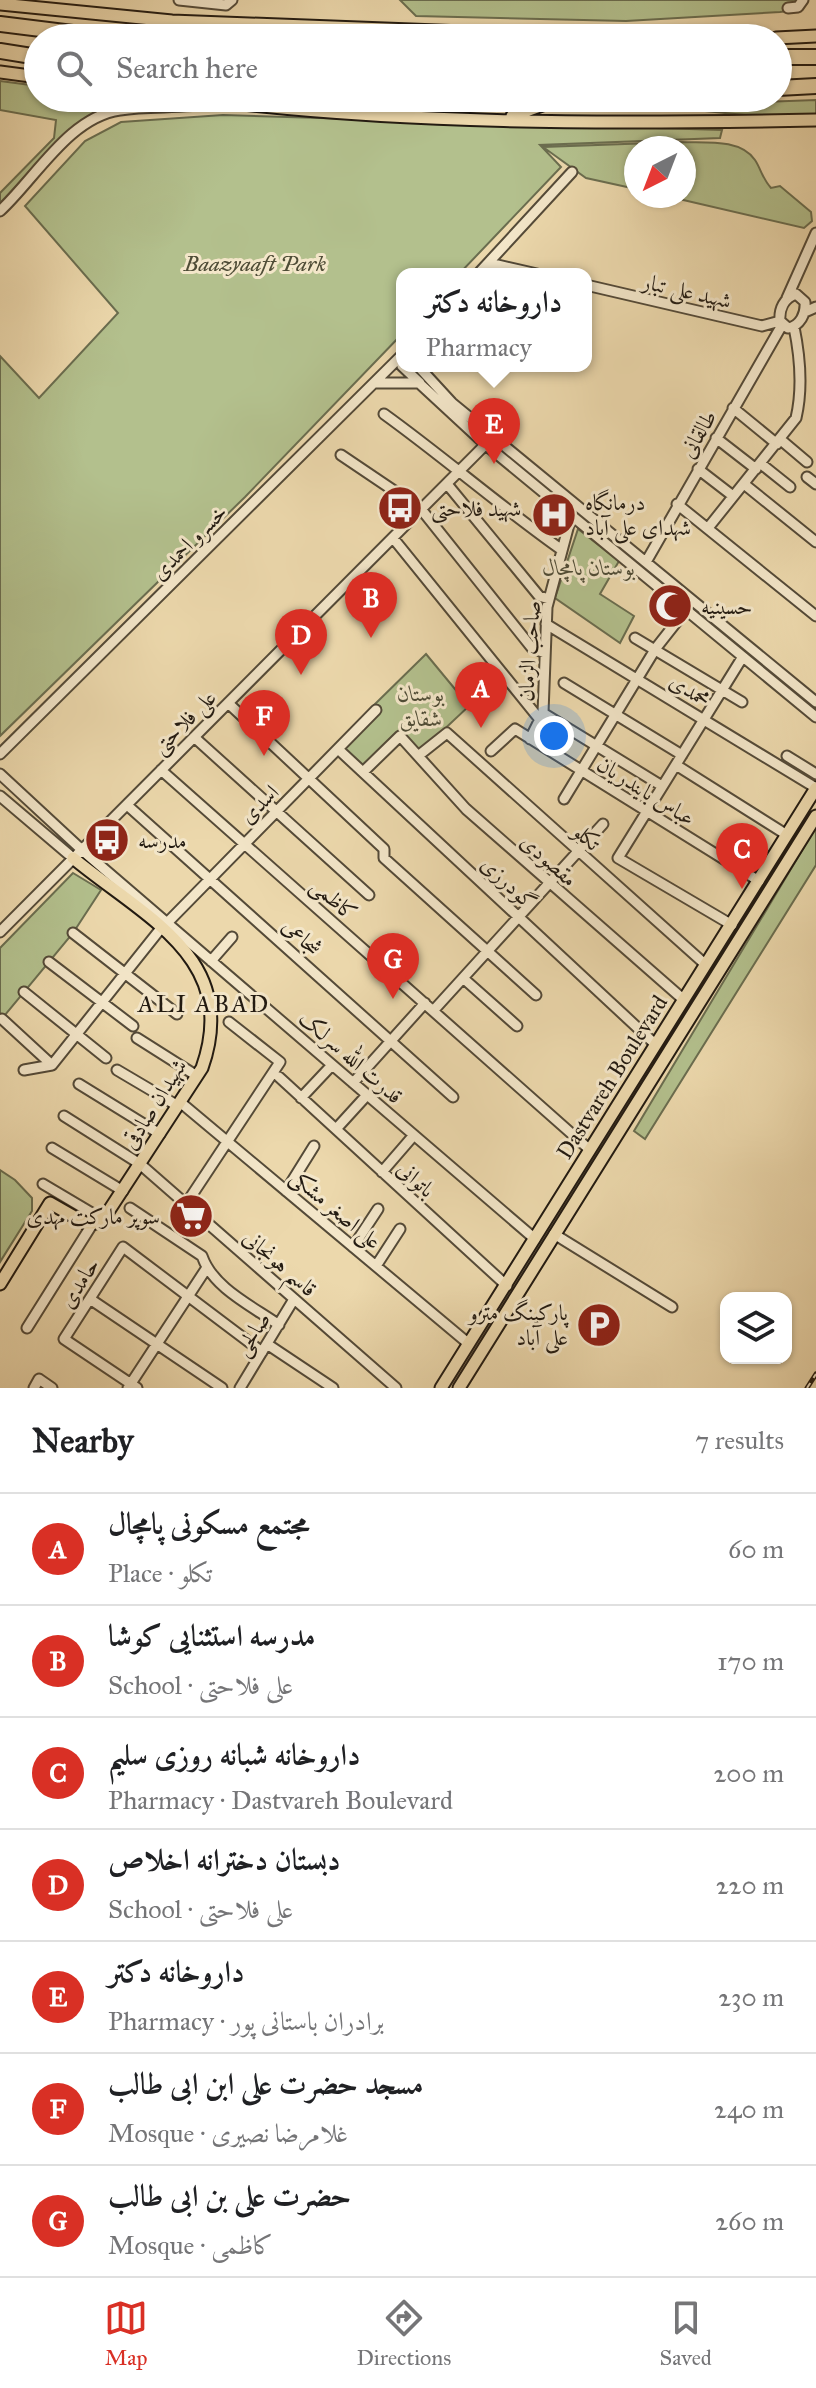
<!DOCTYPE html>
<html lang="en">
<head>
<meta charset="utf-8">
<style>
	:root { --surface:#fff; --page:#f6f6f6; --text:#202124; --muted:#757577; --line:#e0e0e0; --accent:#d93025 }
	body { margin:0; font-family:"IM FELL Great Primer",Amiri,serif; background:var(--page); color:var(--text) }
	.controls { position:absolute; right:24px; bottom:24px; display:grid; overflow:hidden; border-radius:16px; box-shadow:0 2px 6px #0004 }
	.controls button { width:72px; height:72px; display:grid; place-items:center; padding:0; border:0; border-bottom:2px solid var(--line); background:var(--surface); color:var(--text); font:40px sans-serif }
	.compass { position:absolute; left:624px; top:136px; width:72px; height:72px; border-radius:50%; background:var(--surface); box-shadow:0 2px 6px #0004; rotate:222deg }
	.you { position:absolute; left:554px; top:736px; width:28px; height:28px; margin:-20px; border:6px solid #fff; border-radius:50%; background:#1a73e8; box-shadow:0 0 0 12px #1a73e833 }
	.badge { display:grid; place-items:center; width:52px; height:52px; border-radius:50%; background:var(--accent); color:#fff; font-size:26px; font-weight:700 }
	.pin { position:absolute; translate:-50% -66px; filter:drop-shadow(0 2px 4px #0008) }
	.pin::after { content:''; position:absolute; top:42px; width:28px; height:24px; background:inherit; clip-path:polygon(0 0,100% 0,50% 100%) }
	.popup { position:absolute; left:396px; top:268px; width:196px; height:104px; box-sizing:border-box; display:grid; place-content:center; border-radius:16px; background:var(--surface); filter:drop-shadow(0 2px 6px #0005); font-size:26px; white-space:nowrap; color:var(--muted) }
	.popup b { font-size:30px; color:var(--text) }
	.popup::after { content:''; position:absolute; left:50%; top:100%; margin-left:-16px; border:16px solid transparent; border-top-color:var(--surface) }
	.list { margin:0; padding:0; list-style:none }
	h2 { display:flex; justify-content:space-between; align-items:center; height:104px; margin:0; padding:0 32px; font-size:34px }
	h2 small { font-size:26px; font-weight:400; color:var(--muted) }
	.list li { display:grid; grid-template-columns:52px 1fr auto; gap:24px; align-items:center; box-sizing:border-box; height:112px; padding:0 32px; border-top:2px solid var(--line) }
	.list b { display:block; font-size:30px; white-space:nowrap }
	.list p { margin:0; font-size:26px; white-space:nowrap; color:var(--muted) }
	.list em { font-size:26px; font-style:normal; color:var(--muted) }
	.icon { flex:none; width:44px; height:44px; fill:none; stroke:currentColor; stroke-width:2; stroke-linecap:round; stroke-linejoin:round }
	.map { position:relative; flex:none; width:816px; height:1388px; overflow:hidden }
	.search { position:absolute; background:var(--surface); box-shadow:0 2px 6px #0004; left:24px; right:24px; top:24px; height:88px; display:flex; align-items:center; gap:20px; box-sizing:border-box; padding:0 28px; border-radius:44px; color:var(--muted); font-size:30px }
	.sheet { height:888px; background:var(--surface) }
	nav { display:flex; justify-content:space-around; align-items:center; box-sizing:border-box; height:112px; border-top:2px solid var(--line); background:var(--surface); font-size:22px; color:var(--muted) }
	nav a { display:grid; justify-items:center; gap:4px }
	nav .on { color:var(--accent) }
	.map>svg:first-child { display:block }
	.green { fill:#b3c08d; stroke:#6a6d4f; stroke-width:2 }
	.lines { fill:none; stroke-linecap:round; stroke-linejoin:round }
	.minor-casing { stroke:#544a38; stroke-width:13 }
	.major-casing { stroke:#221a11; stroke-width:15 }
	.highway-casing { stroke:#221a11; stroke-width:18 }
	.minor { stroke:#f3e6c9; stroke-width:9 }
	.major { stroke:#ecd8ac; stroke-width:11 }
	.highway { stroke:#ecd8ac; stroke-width:14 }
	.rail-casing { stroke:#221a11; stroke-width:5 }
	.rail { stroke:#f3e6c9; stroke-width:2; stroke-dasharray:6; stroke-linecap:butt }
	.labels { text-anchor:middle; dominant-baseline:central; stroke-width:6; stroke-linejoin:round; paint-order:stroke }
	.park-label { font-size:22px; font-style:italic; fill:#4e4c36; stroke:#f3e6c9 }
	.street-label { font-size:22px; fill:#221a11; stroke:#f3e6c9 }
	.poi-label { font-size:22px; fill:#221a11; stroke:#f3e6c9; text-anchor:start }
	.neighbourhood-label { font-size:24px; letter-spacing:2px; fill:#221a11; stroke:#f3e6c9 }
</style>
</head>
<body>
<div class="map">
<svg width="816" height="1388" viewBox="0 0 816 1388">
	<rect width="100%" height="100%" fill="#ecd8ac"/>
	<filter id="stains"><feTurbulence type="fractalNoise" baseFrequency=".0025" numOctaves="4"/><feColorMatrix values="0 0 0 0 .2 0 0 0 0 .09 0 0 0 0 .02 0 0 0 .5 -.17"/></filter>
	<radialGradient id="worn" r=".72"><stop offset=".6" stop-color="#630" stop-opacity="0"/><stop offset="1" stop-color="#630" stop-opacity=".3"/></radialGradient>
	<path class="green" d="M 400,0 L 796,0 L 797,1 L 788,11 L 780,12 L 626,21 L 416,16 Z
		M 0,81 L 38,86 L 38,98 L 145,98 L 199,103 C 169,104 134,99 106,108 C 67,121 29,174 0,203 L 0,193 L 54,138 L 56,120 L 0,110 Z
		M 816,100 L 816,114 L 755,116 L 655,106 Z
		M 223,115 L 722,130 L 720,138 L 540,145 L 561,167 L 459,274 L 402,274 L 402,334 L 245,497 L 0,736 L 0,356 L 39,398 L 118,313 L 25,206 L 85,141 L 121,122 Z
		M 680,142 C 704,143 740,138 755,160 C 761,169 762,178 771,188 L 780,186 L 811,212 L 812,221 L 804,228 L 666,196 L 684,196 L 684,148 L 636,148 L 636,189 L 586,178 L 543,147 Z
		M 578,529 L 619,561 L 600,594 L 634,616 L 620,643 L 555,598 Z
		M 426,654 L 469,706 L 419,753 L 398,731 L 361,767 L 344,750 L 375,715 L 371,708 Z
		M 816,827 L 816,865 L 645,1139 L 634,1131 Z
		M 73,873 L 101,890 L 73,933 L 0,1021 L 0,948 Z
		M 0,1170 L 15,1180 L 32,1198 L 32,1211 L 0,1262 Z"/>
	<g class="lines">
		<g class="minor-casing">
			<path id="minor" d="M 179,0 L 226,5 L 232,0
				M 788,8 L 798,7 L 803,0
				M 0,211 C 35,179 69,117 120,110 C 151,105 182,109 212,103
				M 489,263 L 537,274
				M 478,274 L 572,172
				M 586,285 L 762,326 L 780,321
				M 796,294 L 805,302 C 806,314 800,326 788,328 L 780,321 C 779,309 784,298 796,294 Z
				M 787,298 L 816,233
				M 805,312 L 816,307
				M 402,366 L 420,383
				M 418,366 L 452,403 L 816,702
				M 376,383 L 419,383 L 486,445 L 816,717
				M 733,408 L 777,444
				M 384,414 C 445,458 501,507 562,550
				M 716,438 L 756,469
				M 781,440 L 807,462
				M 341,455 L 421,509 L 532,648 L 545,653
				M 760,463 L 790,487
				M 698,469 L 733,496
				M 807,477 L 816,484
				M 447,484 L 539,596 L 549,599
				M 744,484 L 816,542
				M 677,504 L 816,616
				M 708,528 L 796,418 C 803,388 800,356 794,327
				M 393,538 L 541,721
				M 646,562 L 782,325
				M 546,624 L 816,788
				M 635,638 L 742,702
				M 564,683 L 682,755
				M 228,703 L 384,849 L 384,858 L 536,995
				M 543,713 L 662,786
				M 194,737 L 369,895
				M 530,739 L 543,713 L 547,607 L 571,517
				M 338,749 L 655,1044
				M 491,751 L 515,729 L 759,881
				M 0,754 L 402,355
				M 418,756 L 447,733 L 706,965
				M 787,756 L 816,774
				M 676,765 L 787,835
				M 161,770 L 590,1150
				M 363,772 L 400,736 L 466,809 L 684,1000
				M 0,774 L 82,850 L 535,1239
				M 0,796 L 73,858
				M 564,799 L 656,648 L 686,610
				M 127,805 L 453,1097
				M 167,923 L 376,710
				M 732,925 L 618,858 L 742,658
				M 0,932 L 494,436
				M 73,933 L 177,1014
				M 211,961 L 232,937
				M 49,962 L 133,1026
				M 463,978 L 517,1026
				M 24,992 L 106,1058
				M 433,1011 L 603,824
				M 2,1019 L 52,1065
				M 137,1038 L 197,1076
				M 24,1070 L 52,1065 L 162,927
				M 117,1070 L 178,1106
				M 279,1077 L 507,1286
				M 353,1083 L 425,1003
				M 79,1084 L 160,1134
				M 301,1098 L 332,1065
				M 180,1102 L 469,1344
				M 64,1116 L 140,1164 L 396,1388
				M 336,1129 L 367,1095
				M 52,1148 L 123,1191
				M 382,1172 L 414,1135
				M 43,1184 L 102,1219
				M 286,1191 L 314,1146
				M 186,1204 L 280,1062 L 229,1022
				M 130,1208 L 202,1256 C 213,1288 252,1306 279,1325
				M 554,1234 L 672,1307
				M 353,1247 L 378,1209
				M 376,1266 L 400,1229
				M 90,1299 L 222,1388
				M 27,1328 L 93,1223
				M 267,1344 L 333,1388
				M 34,1388 L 39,1379 L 52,1388
				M 128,1388 L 206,1269
				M 137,1388 L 64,1339 L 123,1247 L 262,1352
				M 240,1388 L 294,1299"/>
		</g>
		<g class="major-casing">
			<path id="major" d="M 0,4 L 172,21 L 621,38
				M 158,27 L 240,38
				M 776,38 L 816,36
				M 0,72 L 38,77
				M 192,98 C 396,125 611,124 816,120
				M 512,116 L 562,98
				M 0,1284 L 50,1203 L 85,1223 L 98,1223 L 108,1212 L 202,1068 C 241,958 144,917 73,858
				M 441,1388 L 816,788
				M 459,1388 L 816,816"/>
		</g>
		<g class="highway-casing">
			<path id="highway" d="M 0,24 L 113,38
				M 0,51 L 38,57
				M 778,57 L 816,57
				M 778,88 L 816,86"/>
		</g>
		<use href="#minor" class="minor"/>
		<use href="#major" class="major"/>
		<use href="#highway" class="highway"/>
		<g class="rail-casing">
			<path id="rail" d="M 807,1388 L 816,1374"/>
		</g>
		<use href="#rail" class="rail"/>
	</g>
	<defs>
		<g id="bus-disc" transform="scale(2.3)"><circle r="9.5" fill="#8f2418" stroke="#f3e6c9"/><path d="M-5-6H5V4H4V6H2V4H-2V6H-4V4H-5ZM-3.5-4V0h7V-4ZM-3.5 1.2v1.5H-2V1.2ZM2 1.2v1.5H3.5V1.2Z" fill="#fff"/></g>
		<g id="hospital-disc" transform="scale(2.3)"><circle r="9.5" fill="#8f2418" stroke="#f3e6c9"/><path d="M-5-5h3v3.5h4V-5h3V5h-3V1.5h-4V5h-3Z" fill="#fff"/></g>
		<g id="mosque-disc" transform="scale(2.3)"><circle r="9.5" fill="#8f2418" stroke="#f3e6c9"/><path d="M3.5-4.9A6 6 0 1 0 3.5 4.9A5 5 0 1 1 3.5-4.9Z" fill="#fff"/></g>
		<g id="supermarket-disc" transform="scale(2.3)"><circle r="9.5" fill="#8f2418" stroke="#f3e6c9"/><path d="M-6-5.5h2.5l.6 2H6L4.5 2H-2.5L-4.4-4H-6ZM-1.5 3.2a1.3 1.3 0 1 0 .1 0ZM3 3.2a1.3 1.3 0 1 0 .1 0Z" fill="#fff"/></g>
		<g id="parking-disc" transform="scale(2.3)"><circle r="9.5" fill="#8f2418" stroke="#f3e6c9"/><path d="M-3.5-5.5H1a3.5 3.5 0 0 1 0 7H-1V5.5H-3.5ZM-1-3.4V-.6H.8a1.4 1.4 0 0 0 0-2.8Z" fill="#fff"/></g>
	</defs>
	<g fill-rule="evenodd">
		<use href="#bus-disc" x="400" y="508"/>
		<use href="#hospital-disc" x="554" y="515"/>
		<use href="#mosque-disc" x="670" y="606"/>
		<use href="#bus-disc" x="107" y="840"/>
		<use href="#supermarket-disc" x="191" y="1216"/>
		<use href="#parking-disc" x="599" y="1325"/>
	</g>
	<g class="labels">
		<g class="park-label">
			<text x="255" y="263">Baazyaaft Park</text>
			<text x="589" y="567">بوستان پامچال</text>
			<text x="421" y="693">بوستان<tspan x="421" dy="25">شقایق</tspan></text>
		</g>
		<g class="street-label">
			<text transform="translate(687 291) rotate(13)">شهید علی تبار</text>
			<text transform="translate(698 434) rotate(-60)">طالقانی</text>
			<text transform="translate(189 542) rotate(-45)">خسرو احمدی</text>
			<text transform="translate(529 651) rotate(-86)">صاحب الزمان</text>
			<text transform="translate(690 690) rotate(32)">محمدی</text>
			<text transform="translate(184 722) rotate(-45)">علی فلاحتی</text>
			<text transform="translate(646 791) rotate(32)">عباس بایندریان</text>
			<text transform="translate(259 804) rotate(-45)">اسدی</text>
			<text transform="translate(587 837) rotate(42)">تکلو</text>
			<text transform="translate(549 860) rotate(42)">مقصودی</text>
			<text transform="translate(509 883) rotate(43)">گودرزی</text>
			<text transform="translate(334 899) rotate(41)">کاظمی</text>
			<text transform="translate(302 937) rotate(42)">شجاعی</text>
			<text transform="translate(351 1057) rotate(41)">قدرت الله سرلک</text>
			<text transform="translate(612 1077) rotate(-58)">Dastvareh Boulevard</text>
			<text transform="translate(154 1104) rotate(-58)">شهیدان صادقی</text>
			<text transform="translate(416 1179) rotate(42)">باتوانی</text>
			<text transform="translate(336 1209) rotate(40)">علی اصغر مشکی</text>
			<text transform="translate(280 1263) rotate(41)">قاسم هونجانی</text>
			<text transform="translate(79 1283) rotate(-58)">حامدی</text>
			<text transform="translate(252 1334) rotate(-58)">صالحی</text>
		</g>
		<g class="poi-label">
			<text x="585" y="502">درمانگاه<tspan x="585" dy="25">شهدای علی آباد</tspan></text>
			<text x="431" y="508">شهید فلاحتی</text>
			<text x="701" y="606">حسینیه</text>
			<text x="138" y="840">مدرسه</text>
			<text x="160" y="1216" text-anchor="end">سوپر مارکت مهدی</text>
			<text x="568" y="1312" text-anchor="end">پارکینگ مترو<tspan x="568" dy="25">علی آباد</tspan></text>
		</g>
		<g class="neighbourhood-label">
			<text x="204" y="1004">ALI ABAD</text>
		</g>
	</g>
	<rect width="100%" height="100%" filter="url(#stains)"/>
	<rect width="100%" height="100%" fill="url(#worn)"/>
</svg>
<div class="controls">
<button><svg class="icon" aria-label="layers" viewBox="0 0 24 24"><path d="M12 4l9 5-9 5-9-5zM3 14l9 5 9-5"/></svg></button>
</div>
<svg class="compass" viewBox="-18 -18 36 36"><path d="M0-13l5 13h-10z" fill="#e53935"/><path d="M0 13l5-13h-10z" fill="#757577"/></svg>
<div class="you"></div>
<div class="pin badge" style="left:481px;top:728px">A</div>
<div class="pin badge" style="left:371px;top:638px">B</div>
<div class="pin badge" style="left:742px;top:889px">C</div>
<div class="pin badge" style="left:301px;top:675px">D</div>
<div class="pin badge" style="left:494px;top:464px">E</div>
<div class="popup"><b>داروخانه دکتر</b>Pharmacy</div>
<div class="pin badge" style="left:264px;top:756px">F</div>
<div class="pin badge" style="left:393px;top:999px">G</div>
<div class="search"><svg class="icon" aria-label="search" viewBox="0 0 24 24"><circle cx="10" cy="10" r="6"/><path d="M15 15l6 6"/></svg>Search here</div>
</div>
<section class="sheet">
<h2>Nearby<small>7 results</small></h2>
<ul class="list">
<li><span class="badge">A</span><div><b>مجتمع مسکونی پامچال</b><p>Place · تکلو</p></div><em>60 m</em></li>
<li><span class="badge">B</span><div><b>مدرسه استثنایی کوشا</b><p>School · علی فلاحتی</p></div><em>170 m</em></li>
<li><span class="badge">C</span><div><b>داروخانه شبانه روزی سلیم</b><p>Pharmacy · Dastvareh Boulevard</p></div><em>200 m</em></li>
<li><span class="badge">D</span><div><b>دبستان دخترانه اخلاص</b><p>School · علی فلاحتی</p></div><em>220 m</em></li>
<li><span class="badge">E</span><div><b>داروخانه دکتر</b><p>Pharmacy · برادران باستانی پور</p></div><em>230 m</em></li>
<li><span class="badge">F</span><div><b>مسجد حضرت علی ابن ابی طالب</b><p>Mosque · غلامرضا نصیری</p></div><em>240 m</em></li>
<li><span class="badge">G</span><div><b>حضرت علی بن ابی طالب</b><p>Mosque · کاظمی</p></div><em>260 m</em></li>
</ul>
</section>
<nav>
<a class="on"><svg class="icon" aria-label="map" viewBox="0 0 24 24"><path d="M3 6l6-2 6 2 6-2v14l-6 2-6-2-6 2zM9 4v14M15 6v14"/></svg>Map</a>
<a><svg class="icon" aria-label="directions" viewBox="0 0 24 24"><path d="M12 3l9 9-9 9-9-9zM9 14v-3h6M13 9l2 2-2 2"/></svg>Directions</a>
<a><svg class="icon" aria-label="saved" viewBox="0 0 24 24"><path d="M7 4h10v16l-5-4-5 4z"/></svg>Saved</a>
</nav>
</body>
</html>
